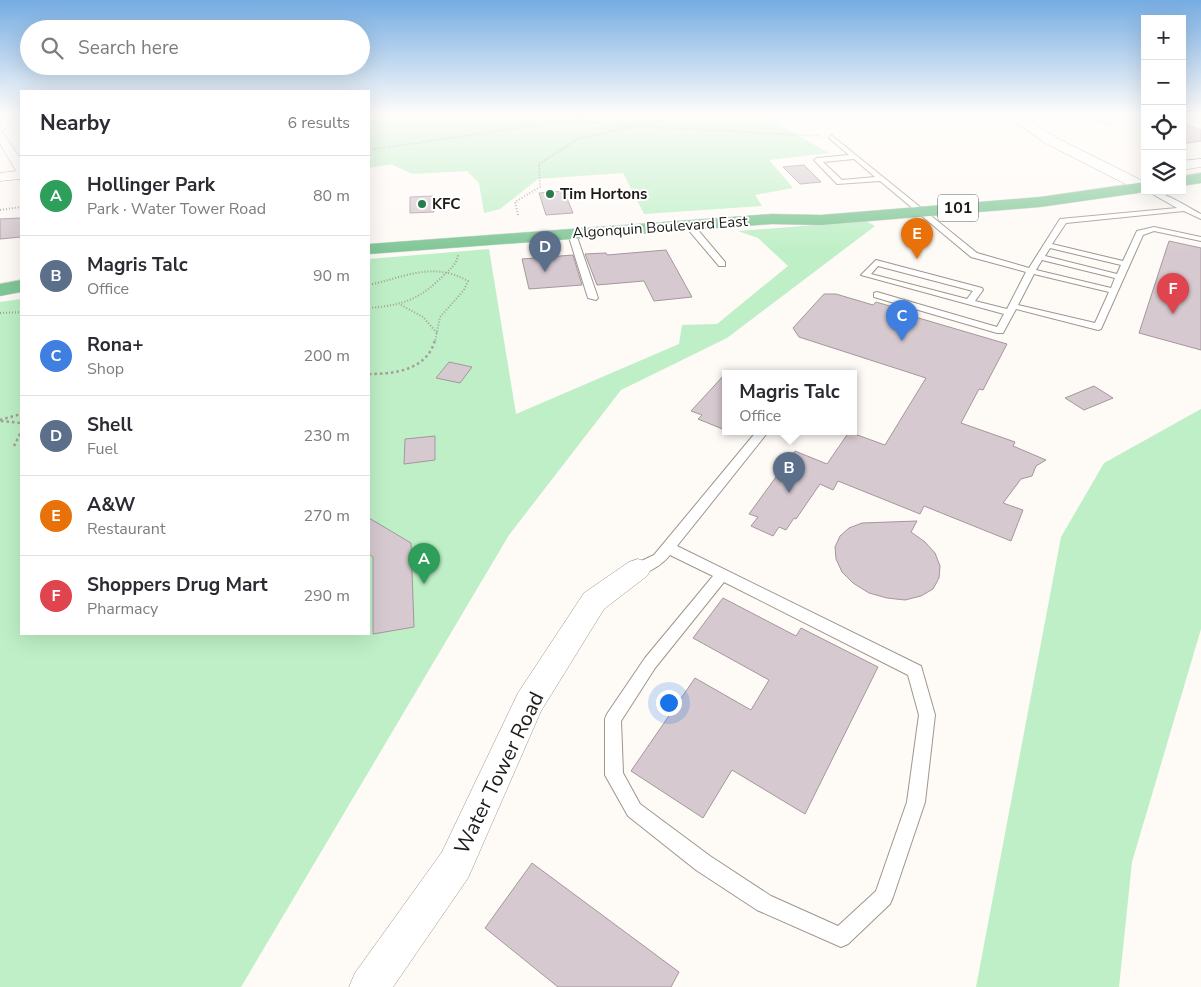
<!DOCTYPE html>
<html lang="en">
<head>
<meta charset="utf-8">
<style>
	:root { --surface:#fff; --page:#f7f7f7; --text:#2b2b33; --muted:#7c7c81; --line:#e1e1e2; --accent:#2563eb }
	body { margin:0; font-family:"Nunito Sans",sans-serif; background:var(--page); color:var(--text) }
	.controls { position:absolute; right:15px; top:15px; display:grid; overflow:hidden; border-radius:0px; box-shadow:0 5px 20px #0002 }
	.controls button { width:45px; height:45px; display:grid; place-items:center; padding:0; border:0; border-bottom:1px solid var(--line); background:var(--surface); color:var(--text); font:25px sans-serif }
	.you { position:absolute; left:668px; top:702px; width:18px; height:18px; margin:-12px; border:4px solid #fff; border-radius:50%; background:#1a73e8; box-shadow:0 0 0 8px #1a73e833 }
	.badge { display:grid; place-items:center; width:32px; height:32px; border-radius:50%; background:var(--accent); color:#fff; font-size:16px; font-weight:700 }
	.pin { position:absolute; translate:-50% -41px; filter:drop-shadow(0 1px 2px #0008) }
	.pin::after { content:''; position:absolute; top:26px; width:18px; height:15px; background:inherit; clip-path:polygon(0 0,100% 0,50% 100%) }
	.popup { position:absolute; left:722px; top:370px; width:135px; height:65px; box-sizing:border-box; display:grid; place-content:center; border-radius:0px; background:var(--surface); filter:drop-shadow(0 1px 4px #0005); font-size:16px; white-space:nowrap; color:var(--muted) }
	.popup b { font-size:19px; color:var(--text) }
	.popup::after { content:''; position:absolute; left:50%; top:100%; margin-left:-10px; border:10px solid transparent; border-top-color:var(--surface) }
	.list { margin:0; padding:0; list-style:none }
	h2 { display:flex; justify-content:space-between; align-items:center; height:65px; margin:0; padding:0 20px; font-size:21px }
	h2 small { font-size:16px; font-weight:400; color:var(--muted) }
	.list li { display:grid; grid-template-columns:32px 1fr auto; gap:15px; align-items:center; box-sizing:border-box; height:80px; padding:0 20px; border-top:1px solid var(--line) }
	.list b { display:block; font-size:19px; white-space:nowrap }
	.list p { margin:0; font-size:16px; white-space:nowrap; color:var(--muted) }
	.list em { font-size:16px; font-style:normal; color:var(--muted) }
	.icon { flex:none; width:28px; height:28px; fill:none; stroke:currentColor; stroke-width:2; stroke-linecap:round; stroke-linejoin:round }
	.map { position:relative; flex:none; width:1201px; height:987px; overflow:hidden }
	.search { position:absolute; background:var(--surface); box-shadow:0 5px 20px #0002; left:20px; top:20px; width:350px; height:55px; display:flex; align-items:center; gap:12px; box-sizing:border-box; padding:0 18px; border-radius:28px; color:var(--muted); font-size:19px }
	.panel { position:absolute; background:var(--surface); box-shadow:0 5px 20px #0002; left:20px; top:90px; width:350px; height:545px; border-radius:0px }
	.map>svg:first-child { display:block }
	.green { fill:#beefc6 }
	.building { fill:#d6c9cf; stroke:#a4979d }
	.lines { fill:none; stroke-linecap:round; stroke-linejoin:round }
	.lane-casing { stroke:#9f968d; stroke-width:2 }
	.street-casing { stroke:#9f968d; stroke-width:1 }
	.secondary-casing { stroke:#9f968d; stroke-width:1 }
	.primary-casing { stroke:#d6d6d5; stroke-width:1 }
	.path-far1 { stroke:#a39f9c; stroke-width:2; stroke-dasharray:1 2; stroke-linecap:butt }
	.path { stroke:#a39f9c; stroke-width:2.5; stroke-dasharray:2.5 3; stroke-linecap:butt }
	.lane { fill:#fff; fill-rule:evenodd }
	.street { fill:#fff; fill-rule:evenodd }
	.secondary { fill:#fff; fill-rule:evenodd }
	.primary { fill:#7fc695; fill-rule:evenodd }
	.poi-dot { fill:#287b4d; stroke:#fff; stroke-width:2 }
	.labels { text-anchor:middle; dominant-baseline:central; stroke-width:4; stroke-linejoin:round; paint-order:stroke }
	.far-poi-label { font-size:15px; font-weight:bold; fill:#1d1a17; stroke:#fff; text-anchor:start }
	.far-street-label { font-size:15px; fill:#1d1a17; stroke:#fff }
	.shield { fill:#fff; stroke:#615f5d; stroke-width:1 }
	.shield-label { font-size:16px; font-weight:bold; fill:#1d1a17 }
	.near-street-label { font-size:21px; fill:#1d1a17; stroke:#fff }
</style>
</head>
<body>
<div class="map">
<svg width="1201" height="987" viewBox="0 0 1201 987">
	<rect width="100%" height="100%" fill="#fefaf6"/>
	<path class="green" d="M 369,114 L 760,114 L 829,153 L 769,160 L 793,188 L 755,195 L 762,206 L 644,214 L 623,173 L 538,179 L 500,209 L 484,213 L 479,183 L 467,171 L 412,174 L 391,164 L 369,168 Z
		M 866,221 L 875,226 L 727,338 L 621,390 L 509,535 L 241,987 L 0,987 L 0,302 L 21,299 L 21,634 L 369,634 L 369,259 L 489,249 L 516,414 L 679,344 L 682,325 L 717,324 L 788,266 L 758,238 L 738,231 Z
		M 1201,409 L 1201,629 L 1132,862 L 1119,987 L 976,987 L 1061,537 L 1104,463 Z"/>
	<path class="building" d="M 1182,123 L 1201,130 L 1201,141 L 1182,144 Z
		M 804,165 L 821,182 L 800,184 L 783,167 Z
		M 564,191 L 573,213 L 546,215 L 539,193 Z
		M 433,196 L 434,212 L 410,213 L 410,197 Z
		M 21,218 L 21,237 L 0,239 L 0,219 Z
		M 1169,241 L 1201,248 L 1201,350 L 1139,333 Z
		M 666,250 L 692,297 L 654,301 L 644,281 L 597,285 L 585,254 L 606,253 L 607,255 Z
		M 573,255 L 582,285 L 529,289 L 522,259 Z
		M 824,294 L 836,294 L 873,305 L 876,302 L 907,311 L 905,314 L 1007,344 L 983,390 L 979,389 L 961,423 L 1015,442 L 1013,446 L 1046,460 L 1036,466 L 1032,476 L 1021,479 L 1003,503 L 1023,510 L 1011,541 L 924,506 L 920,514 L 838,481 L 833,490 L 820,484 L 796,519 L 794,518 L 786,530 L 779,527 L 773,536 L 751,526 L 758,517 L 749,514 L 795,451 L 827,464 L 849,432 L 885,445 L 926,378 L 799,337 L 793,328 Z
		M 449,362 L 472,367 L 460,383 L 436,378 Z
		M 725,374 L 725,430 L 698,419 L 702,415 L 691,411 Z
		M 1094,386 L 1113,398 L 1084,410 L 1065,398 Z
		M 435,436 L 435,460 L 404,464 L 405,439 Z
		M 369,518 L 411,543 L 414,627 L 373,634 L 373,557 L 369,554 Z
		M 917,521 L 911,532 L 925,542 L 935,553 L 940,566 L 939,578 L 933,589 L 921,596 L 905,600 L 887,598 L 869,593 L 853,583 L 842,572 L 836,559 L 835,547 L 840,536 L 849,528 L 862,523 Z
		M 723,598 L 796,636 L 801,628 L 878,667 L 805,814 L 732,770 L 703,818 L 631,771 L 695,678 L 751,710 L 769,680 L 693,638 Z
		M 532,863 L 679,972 L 671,987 L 558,987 L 485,928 Z"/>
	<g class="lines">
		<g class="lane-casing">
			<path id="lane" d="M 944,114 L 951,114 L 953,117 L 948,118 Z
				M 831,135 L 977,253 L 1029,268 L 1060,219 L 1177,208 L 1147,191 C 1165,191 1185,206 1201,214 L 1201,219 L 1184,211 L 1066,223 L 1052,244 L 1123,261 L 1137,231 L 1154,227 L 1201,237 L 1201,241 L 1154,231 L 1143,235 L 1101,329 L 1098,330 L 1016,309 L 1003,333 L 997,333 L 874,297 L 874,293 L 877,292 L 997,327 L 1004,314 L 861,275 L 876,260 L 982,288 L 983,290 L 975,301 L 1007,309 L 1026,272 L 971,257 L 880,181 L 837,184 L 814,160 L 817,158 L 849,155 L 829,138 ZM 854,159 L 875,177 L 842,180 L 823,162 ZM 1050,248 L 1121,265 L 1117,274 L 1045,256 ZM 1042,260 L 1115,278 L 1111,288 L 1036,270 ZM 878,266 L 973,291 L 967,299 L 871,274 ZM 1034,274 L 1109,292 L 1095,323 L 1018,305 Z
				M 686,223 L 692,223 L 725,262 L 725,266 L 719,266 L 686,227 Z
				M 569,232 L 576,234 L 598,298 L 596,300 L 588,298 L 568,234 Z
				M 756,432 L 768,432 L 677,546 L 921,666 L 935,715 L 925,802 L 893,897 L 890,904 L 848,944 L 841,947 L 757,910 L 696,870 L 628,816 L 605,775 L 605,719 L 607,714 L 645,658 L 713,576 L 670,555 C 663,564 645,577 633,573 L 631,569 L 633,565 L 654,555 ZM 724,582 L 908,675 L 919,715 L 907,802 L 876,891 L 838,926 L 771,896 L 710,856 L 640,804 L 623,773 L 621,721 L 655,668 Z"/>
		</g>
		<g class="street-casing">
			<path id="street" d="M 8,114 L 20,114 L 2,131 L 21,159 L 21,179 L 0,181 L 0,173 L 16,171 L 0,144 L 0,122 Z
				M 638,559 L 647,562 L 651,569 L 647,576 L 604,609 L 541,711 L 468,878 L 393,987 L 349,987 L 355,973 L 442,852 L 518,693 L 584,593 L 629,562 Z"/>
		</g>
		<g class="secondary-casing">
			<path id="secondary" d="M 1004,114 L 1020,114 L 1057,138 L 1145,182 L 1145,191 L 1137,190 L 1047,144 Z
				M 1201,159 L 1201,167 L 1182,170 L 1182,161 Z"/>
		</g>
		<g class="primary-casing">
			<path id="primary" d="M 1201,173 L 1201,183 L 1182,186 L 1182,176 Z
				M 1145,182 L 1145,191 L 1147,191 L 1145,192 L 1040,207 L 821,225 L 772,224 L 369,254 L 369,244 L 772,214 L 821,215 L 1040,197 Z
				M 21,280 L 21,292 L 0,296 L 0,284 Z"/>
		</g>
		<path class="path-far1" d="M 1084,114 L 1112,126
			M 574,121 L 632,126
			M 369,150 L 571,120 L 594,114
			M 0,210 L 21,207
			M 518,215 L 515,202 L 540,187 L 539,164 L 578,139 L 636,126 L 820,136
			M 369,285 C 405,277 433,261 468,281 L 464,290 L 440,317 L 435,342
			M 401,305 L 423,317 L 437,333
			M 369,308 C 405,305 420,299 445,274 C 451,268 457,264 458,255
			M 0,313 L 21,312"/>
		<path class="path" d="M 369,374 C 395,374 427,370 435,340
			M 0,420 L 21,414
			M 1,421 L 21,423
			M 14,446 L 21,432"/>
		<use href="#lane" class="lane"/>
		<use href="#street" class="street"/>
		<use href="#secondary" class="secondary"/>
		<use href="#primary" class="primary"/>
	</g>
	<linearGradient id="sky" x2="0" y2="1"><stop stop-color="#75ace2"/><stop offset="0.45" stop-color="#fffdfb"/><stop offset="1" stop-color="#fffdfb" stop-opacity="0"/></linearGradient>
	<rect width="1201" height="253" fill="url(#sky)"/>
	<g class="poi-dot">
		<circle cx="550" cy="194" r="5"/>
		<circle cx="422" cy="204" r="5"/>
	</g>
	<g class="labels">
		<g class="far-poi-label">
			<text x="560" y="194">Tim Hortons</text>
			<text x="432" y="204">KFC</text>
		</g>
		<g class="far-street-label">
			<text transform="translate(660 227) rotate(-4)">Algonquin Boulevard East</text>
		</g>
		<rect class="shield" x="938" y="194.5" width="40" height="27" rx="4"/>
		<g class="shield-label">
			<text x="958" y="208">101</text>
		</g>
		<g class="near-street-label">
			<text transform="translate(499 773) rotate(-64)">Water Tower Road</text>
		</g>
	</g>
</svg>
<div class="controls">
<button>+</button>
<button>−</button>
<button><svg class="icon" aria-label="locate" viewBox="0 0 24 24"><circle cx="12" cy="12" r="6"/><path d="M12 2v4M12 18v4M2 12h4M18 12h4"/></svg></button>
<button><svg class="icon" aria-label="layers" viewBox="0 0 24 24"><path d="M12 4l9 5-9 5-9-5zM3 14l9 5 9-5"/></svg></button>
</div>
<div class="you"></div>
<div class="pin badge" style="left:424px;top:584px;background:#2e9e5b">A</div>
<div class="pin badge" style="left:789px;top:493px;background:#5c6f8a">B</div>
<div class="popup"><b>Magris Talc</b>Office</div>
<div class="pin badge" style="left:902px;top:341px;background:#3f7fe0">C</div>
<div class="pin badge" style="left:545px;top:272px;background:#5c6f8a">D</div>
<div class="pin badge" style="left:917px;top:259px;background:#e8710a">E</div>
<div class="pin badge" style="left:1173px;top:314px;background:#e0444e">F</div>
<div class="search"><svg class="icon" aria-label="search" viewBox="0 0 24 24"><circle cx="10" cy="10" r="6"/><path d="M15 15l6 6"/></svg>Search here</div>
<section class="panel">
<h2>Nearby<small>6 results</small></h2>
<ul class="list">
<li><span class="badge" style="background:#2e9e5b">A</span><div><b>Hollinger Park</b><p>Park · Water Tower Road</p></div><em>80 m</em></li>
<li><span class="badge" style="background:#5c6f8a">B</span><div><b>Magris Talc</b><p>Office</p></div><em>90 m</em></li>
<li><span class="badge" style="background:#3f7fe0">C</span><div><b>Rona+</b><p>Shop</p></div><em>200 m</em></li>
<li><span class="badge" style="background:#5c6f8a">D</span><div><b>Shell</b><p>Fuel</p></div><em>230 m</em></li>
<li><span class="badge" style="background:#e8710a">E</span><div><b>A&amp;W</b><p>Restaurant</p></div><em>270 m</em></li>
<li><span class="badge" style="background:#e0444e">F</span><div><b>Shoppers Drug Mart</b><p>Pharmacy</p></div><em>290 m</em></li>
</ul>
</section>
</div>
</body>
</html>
